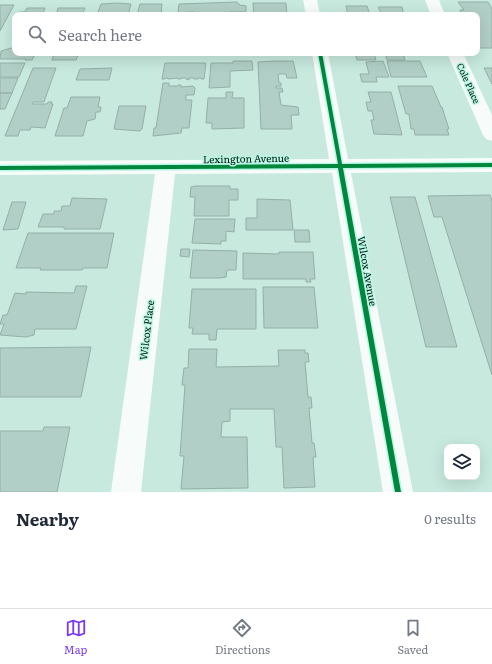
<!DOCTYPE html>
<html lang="en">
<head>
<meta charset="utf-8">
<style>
	:root { --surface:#fff; --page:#f2f2f3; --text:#1f2937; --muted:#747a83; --line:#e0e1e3; --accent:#7c3aed }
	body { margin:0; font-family:Literata,serif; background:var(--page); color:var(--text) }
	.controls { position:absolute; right:12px; bottom:12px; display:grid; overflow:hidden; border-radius:8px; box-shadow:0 4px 16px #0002 }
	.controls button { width:36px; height:36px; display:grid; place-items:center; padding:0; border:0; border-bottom:1px solid var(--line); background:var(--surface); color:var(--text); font:20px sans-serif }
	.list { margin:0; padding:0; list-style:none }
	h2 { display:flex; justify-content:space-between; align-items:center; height:52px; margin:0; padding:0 16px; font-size:17px }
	h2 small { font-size:13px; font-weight:400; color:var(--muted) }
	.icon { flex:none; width:22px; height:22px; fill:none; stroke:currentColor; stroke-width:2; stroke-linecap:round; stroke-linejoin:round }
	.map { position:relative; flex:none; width:492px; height:492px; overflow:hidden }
	.search { position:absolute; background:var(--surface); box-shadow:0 4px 16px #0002; left:12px; right:12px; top:12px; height:44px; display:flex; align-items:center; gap:10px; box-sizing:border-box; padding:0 14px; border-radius:8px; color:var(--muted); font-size:15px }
	.sheet { height:116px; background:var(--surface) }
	nav { display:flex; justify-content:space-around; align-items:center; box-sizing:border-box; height:56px; border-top:1px solid var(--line); background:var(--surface); font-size:11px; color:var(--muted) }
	nav a { display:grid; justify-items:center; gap:2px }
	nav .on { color:var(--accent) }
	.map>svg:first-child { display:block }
	.building { fill:#b1cfc6; stroke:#95afa8 }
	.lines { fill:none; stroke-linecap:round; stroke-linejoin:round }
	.street { fill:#f7fcfa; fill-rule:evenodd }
	.cycleway-casing { stroke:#b9f7e4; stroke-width:3 }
	.cycleway { fill:#00873e; fill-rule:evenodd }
	.labels { text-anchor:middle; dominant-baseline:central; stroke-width:3; stroke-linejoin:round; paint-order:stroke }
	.far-street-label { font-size:9px; fill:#00150f; stroke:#b9f7e4 }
	.street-label { font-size:10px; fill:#00150f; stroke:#b9f7e4 }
</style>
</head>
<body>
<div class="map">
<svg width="492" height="492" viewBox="0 0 492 492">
	<rect width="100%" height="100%" fill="#c7e9de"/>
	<path class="building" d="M 237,2 L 240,5 L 246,6 L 246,12 L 230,12 L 230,14 L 243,15 L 180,15 L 193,14 L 194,12 L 178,13 L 179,4 Z
		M 458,2 L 488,2 L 492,9 L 492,48 L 479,48 L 477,44 L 477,15 L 463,15 L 460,10 L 464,10 Z
		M 117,3 L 131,4 L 128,15 L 97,15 L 101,4 Z
		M 253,3 L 286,3 L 287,15 L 254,15 Z
		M 140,4 L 162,4 L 161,15 L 137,15 Z
		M 0,5 L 14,5 L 0,31 Z
		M 346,6 L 367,6 L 370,15 L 348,15 Z
		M 378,7 L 402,7 L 404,15 L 382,15 Z
		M 27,8 L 45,8 L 44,11 L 41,15 L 17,15 L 19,12 L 25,12 Z
		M 58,8 L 85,8 L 82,14 L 85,15 L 56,15 Z
		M 11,48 L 15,50 L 15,53 L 36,53 L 32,60 L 25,60 L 26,59 L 0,59 L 1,51 Z
		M 65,53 L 79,53 L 76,60 L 52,60 L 54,54 Z
		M 85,53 L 117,53 L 117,55 L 94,53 L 93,55 L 84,55 Z
		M 355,53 L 374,53 L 376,60 L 357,60 Z
		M 385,53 L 403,53 L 405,60 L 387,60 Z
		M 233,61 L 252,61 L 253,70 L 230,71 L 230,87 L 209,88 L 211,63 L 233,63 Z
		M 274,61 L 293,61 L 295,69 L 297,78 L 287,78 L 286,74 L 278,74 L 279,83 L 281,83 L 281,86 L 276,86 L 276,88 L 282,88 L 283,92 L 279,92 L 281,105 L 298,107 L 299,115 L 291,115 L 292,129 L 261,129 L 258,62 Z
		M 383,61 L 389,77 L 376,77 L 377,82 L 362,82 L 360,74 L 369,74 L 366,62 Z
		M 387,61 L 420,61 L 427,77 L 391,77 Z
		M 0,63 L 25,63 L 19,77 L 0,77 Z
		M 165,63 L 206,63 L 204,79 L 201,79 L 201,78 L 198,78 L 198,79 L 194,79 L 194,78 L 189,78 L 189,80 L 186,79 L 186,78 L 181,78 L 181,79 L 178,79 L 178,78 L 168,79 L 168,78 L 166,78 L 165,79 L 162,79 Z
		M 33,68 L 56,68 L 44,102 L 33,102 L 32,104 L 47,104 L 48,102 L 52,102 L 51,104 L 53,104 L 45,128 L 31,127 L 30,130 L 20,130 L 18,136 L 5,136 Z
		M 112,68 L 109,80 L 76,80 L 80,69 Z
		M 484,68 L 492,68 L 492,84 Z
		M 0,78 L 18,78 L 12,93 L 0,93 Z
		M 163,83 L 169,83 L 169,86 L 178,86 L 178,85 L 181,85 L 181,87 L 193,86 L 195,88 L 194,95 L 186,95 L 186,100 L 192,100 L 189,128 L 182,128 L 181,133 L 153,136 L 154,128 L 156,128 Z
		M 398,86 L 432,86 L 441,107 L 442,107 L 448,126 L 449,129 L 447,129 L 449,135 L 415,135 L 414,129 L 411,129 L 409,114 L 406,114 Z
		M 226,92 L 233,92 L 232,98 L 244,98 L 244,128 L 212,129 L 212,123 L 206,123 L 208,98 L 226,98 Z
		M 368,92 L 391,92 L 402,135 L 374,134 L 371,120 L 374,120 L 372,111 L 368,111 L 366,102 L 371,102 Z
		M 0,93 L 12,93 L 5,109 L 0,109 Z
		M 71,97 L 100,97 L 98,107 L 101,107 L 100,112 L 96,112 L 95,119 L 87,121 L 83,136 L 55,136 L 64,108 L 67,108 Z
		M 119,106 L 146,106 L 142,129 L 140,131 L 114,129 Z
		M 195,186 L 230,186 L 230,189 L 238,189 L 238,200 L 229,200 L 229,216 L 194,216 L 195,197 L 190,197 L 191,187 Z
		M 490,195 L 492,201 L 492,375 L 442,217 L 434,217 L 428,196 Z
		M 390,197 L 415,197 L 457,347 L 426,347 Z
		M 72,198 L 107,199 L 100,229 L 64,229 L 64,227 L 38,227 L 43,214 L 54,214 L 54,211 L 61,211 L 62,206 L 70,206 Z
		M 257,199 L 290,200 L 293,230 L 246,230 L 246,218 L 257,218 Z
		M 12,202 L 26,202 L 18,229 L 3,230 Z
		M 195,219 L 235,219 L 234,232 L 226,231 L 226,241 L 221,241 L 221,244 L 192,243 Z
		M 294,230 L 309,230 L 310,242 L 295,242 Z
		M 28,233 L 114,233 L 107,268 L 83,268 L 82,270 L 40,270 L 41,268 L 16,268 Z
		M 181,249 L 190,249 L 189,257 L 180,256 Z
		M 193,250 L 237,251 L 236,270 L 227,270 L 226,277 L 220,278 L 190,278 Z
		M 279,252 L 313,252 L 315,279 L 310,279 L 311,282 L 306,282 L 306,279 L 243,279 L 243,253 L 279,254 Z
		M 76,286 L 87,286 L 76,329 L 35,329 L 34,335 L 26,337 L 0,335 L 4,324 L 0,324 L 3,315 L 7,315 L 15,293 L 26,294 L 26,292 L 74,293 Z
		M 263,287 L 314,287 L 318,328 L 264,328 Z
		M 192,289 L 256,289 L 256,329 L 217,329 L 216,340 L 209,340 L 209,334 L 192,334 L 193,328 L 189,328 Z
		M 91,347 L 81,397 L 0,397 L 0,348 Z
		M 189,349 L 217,349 L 216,367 L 279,366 L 278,350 L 305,350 L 305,353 L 308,353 L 309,362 L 305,362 L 308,397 L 311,397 L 312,408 L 309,408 L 312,443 L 314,443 L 316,457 L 313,457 L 315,487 L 284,488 L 282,447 L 276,447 L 274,409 L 230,409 L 230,421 L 222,422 L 221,437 L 247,437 L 248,488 L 181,489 L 184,456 L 180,456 L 185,385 L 182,385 L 184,368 L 188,368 Z
		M 44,427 L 70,427 L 57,492 L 0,492 L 0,431 L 43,431 Z"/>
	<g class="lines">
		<path class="street" d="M 303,0 L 317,0 L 320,15 L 306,15 Z
			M 425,0 L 439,0 L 445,15 L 431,15 Z
			M 312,53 L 328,53 L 348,159 L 492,158 L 492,172 L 351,173 L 413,492 L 383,492 L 332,173 L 175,174 L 141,492 L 111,492 L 155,174 L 0,175 L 0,161 L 329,159 Z
			M 447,53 L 463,53 L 492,115 L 492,141 L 486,139 L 483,135 Z"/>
		<g class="cycleway-casing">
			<path id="cycleway" d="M 318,53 L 322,53 L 342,164 L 492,163 L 492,167 L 343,168 L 401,492 L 395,492 L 338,168 L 0,170 L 0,166 L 338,164 Z"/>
		</g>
		<use href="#cycleway" class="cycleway"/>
	</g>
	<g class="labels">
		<g class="far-street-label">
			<text transform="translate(469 83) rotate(66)">Cole Place</text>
		</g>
		<g class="street-label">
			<text transform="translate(246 158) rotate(-1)">Lexington Avenue</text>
			<text transform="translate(368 271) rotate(80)">Wilcox Avenue</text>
			<text transform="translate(146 330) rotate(-83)">Wilcox Place</text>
		</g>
	</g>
</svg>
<div class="controls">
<button><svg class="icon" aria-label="layers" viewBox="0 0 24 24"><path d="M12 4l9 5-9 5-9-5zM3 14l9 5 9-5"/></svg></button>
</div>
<div class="search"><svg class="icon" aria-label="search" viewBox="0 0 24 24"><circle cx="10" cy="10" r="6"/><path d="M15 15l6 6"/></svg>Search here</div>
</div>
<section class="sheet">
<h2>Nearby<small>0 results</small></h2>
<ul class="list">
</ul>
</section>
<nav>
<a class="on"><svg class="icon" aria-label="map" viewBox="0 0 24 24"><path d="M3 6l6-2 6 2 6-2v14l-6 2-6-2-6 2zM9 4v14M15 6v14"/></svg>Map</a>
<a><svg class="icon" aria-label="directions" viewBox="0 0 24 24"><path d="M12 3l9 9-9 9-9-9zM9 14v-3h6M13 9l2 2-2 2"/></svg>Directions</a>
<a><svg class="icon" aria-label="saved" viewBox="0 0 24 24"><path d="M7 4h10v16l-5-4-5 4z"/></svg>Saved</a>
</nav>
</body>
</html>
